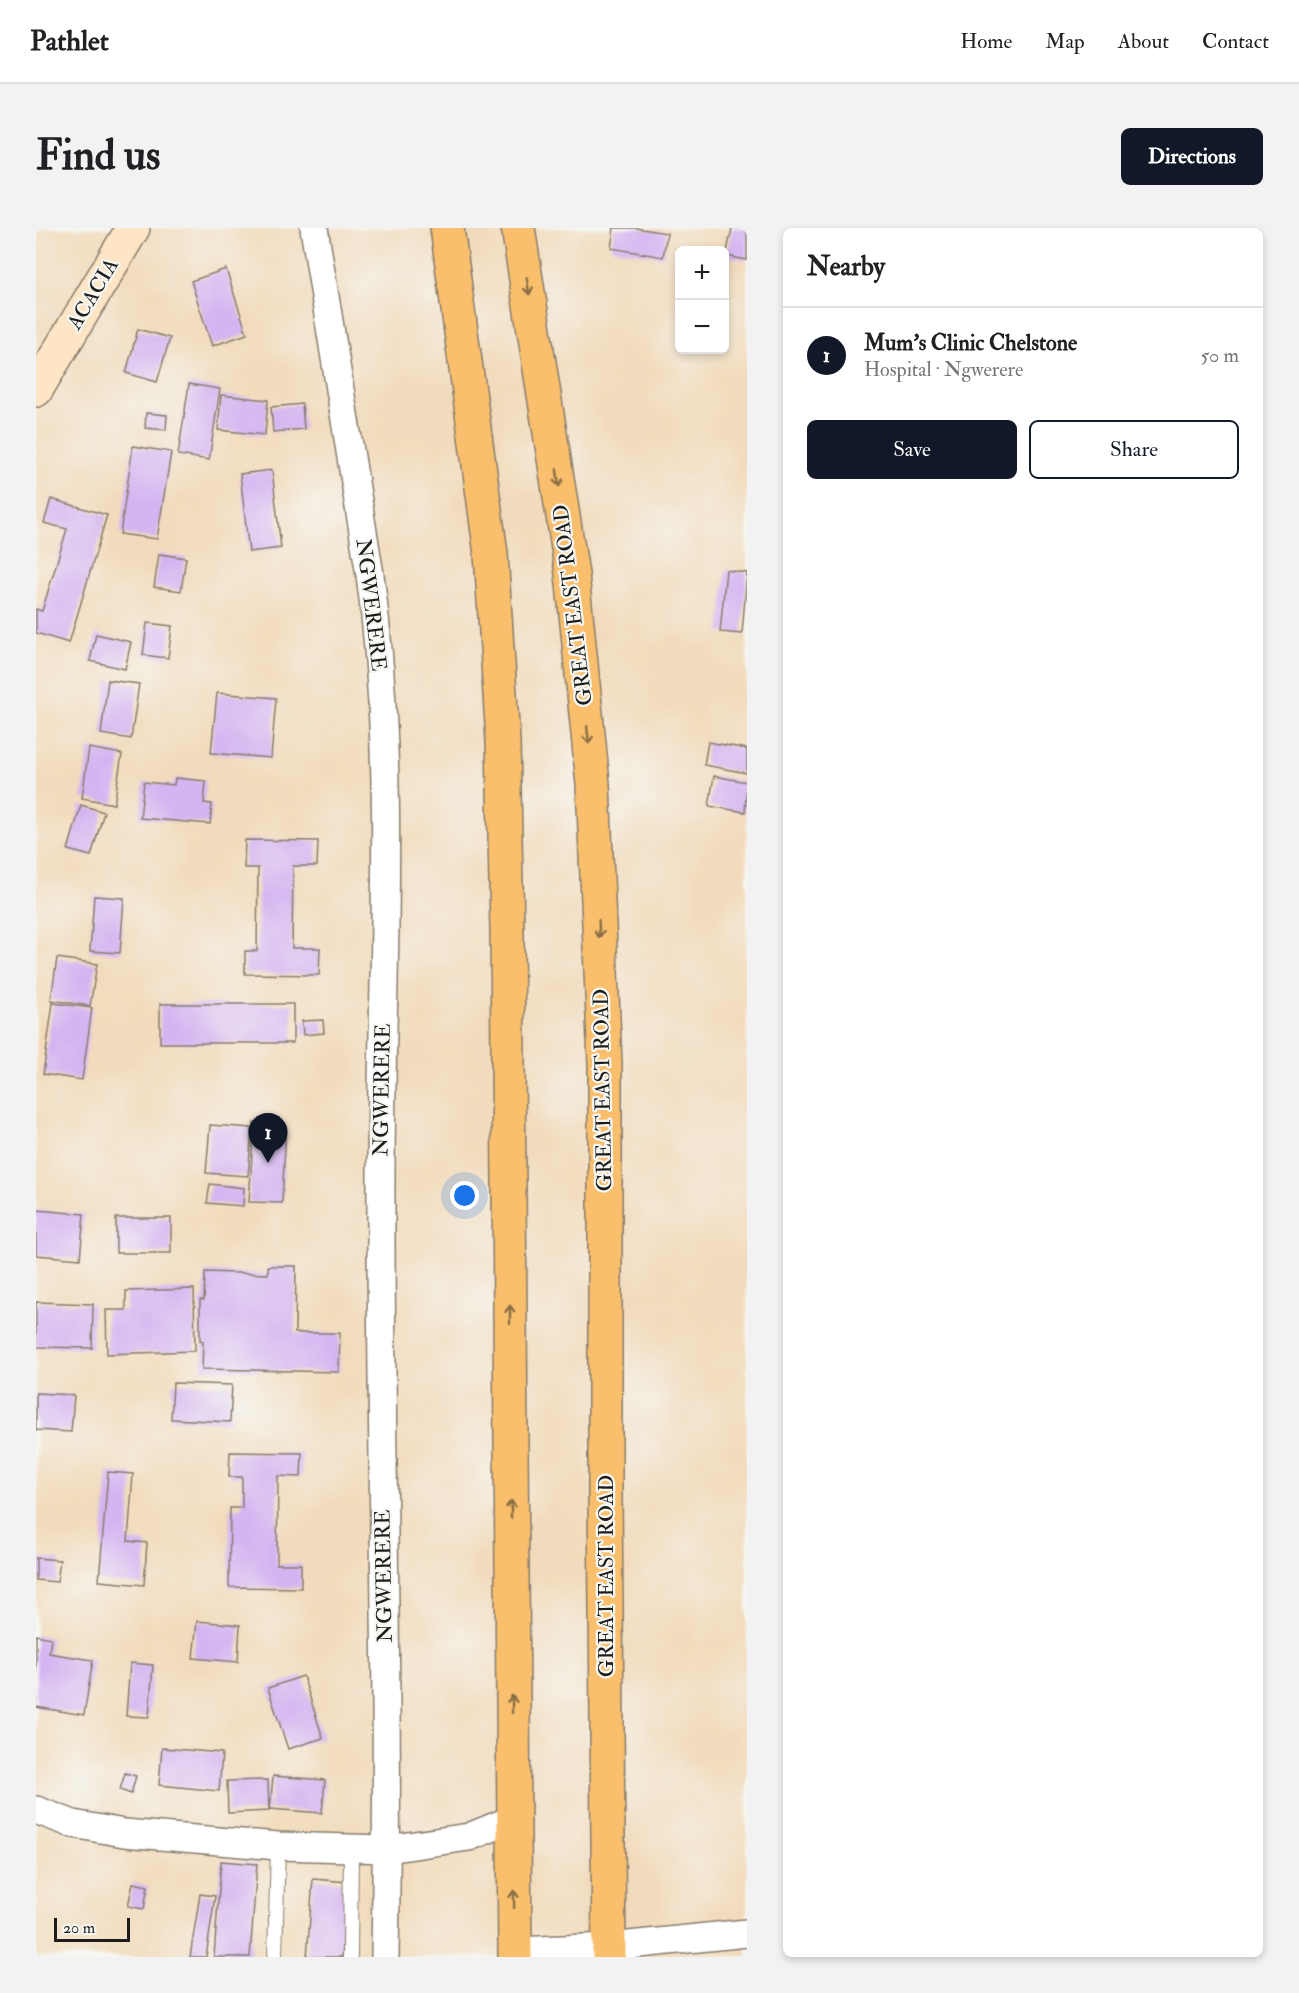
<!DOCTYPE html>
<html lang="en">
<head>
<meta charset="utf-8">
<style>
	:root { --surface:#fff; --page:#f2f2f2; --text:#202124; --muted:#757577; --line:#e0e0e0; --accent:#111827 }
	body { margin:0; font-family:"IM FELL Double Pica",serif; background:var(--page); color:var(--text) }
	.controls { position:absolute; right:18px; top:18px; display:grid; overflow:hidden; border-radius:9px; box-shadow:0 3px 9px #0003 }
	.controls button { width:54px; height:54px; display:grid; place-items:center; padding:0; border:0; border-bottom:2px solid var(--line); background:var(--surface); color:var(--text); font:30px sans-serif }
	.scale { position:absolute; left:18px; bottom:15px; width:76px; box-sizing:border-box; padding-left:6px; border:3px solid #1c1c1c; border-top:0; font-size:16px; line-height:21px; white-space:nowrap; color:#1c1c1c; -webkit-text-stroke:4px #f6f6f2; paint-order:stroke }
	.you { position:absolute; left:429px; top:968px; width:21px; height:21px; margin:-15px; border:4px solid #fff; border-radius:50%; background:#1a73e8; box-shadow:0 0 0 9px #1a73e833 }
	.badge { display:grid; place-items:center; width:39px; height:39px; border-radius:50%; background:var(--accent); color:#fff; font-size:20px; font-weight:700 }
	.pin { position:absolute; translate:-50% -50px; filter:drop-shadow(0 2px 3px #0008) }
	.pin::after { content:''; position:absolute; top:32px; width:21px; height:18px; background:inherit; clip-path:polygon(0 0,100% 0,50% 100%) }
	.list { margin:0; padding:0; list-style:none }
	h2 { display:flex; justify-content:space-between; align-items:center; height:78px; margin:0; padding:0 24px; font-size:26px }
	h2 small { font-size:20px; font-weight:400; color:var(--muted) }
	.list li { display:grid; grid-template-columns:39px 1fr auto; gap:18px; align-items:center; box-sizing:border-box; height:96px; padding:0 24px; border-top:2px solid var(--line) }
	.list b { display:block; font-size:22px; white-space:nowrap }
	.list p { margin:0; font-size:20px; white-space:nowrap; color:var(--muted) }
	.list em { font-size:20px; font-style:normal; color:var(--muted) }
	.actions { display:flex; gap:12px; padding:18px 24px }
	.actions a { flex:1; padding:14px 0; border:2px solid var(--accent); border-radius:9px; text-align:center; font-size:21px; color:var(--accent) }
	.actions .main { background:var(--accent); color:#fff }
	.map { position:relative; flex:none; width:711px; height:1729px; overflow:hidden; border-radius:9px }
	header { display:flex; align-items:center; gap:36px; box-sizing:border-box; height:84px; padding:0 30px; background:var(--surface); border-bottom:2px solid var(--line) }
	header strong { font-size:28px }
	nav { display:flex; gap:33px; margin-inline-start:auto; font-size:21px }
	.intro { display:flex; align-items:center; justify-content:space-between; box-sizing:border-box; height:144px; padding:0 36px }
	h1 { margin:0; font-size:42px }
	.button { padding:15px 27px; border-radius:9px; background:var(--accent); color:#fff; font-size:21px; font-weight:700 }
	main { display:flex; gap:36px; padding:0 36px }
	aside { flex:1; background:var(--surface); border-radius:9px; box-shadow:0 3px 9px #0003 }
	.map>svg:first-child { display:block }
	.building { fill:#d5b5f1 }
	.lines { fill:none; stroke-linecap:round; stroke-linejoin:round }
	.service-casing { stroke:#877c6c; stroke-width:16 }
	.minor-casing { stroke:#877c6c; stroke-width:30 }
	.secondary-casing { stroke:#877c6c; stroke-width:36 }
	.primary-casing { stroke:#877c6c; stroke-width:36 }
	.service { stroke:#fff; stroke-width:14 }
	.minor { stroke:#fff; stroke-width:27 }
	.secondary { stroke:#fde5c5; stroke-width:33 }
	.primary { stroke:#f9bf6d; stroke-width:33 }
	.oneway { stroke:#8a6e44 }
	.labels { text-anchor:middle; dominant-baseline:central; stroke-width:4.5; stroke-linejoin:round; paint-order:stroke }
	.street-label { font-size:21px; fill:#1c1c1c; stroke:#f6f6f2 }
</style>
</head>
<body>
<header>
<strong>Pathlet</strong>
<nav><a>Home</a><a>Map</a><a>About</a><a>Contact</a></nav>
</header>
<div class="intro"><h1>Find us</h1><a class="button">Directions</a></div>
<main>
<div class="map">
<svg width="711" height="1729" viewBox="0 0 711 1729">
	<rect width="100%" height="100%" fill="#f6f6f2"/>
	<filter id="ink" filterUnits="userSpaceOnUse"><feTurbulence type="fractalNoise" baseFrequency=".0167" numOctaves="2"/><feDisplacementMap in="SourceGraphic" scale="12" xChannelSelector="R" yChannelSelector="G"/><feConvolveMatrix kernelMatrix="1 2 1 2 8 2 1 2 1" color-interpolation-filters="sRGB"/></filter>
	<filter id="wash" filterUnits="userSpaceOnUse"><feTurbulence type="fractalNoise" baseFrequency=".008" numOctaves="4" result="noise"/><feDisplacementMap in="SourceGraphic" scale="24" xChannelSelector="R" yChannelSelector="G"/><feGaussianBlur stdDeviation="1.35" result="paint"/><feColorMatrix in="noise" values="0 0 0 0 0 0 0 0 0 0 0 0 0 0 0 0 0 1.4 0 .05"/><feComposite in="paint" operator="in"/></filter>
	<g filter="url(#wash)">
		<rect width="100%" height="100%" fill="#f2dbbc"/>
		<g id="blocks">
			<path class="building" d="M 578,0 L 600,0 L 631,5 L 627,29 L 575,20 Z
				M 696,0 L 711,0 L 711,32 L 690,28 Z
				M 190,41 L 211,106 L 176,118 L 155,53 Z
				M 102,101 L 134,110 L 121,154 L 90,145 Z
				M 153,156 L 184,161 L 173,232 L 142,227 Z
				M 185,167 L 232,172 L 229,207 L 182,202 Z
				M 266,176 L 268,201 L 237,204 L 235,179 Z
				M 110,185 L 131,187 L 130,202 L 109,200 Z
				M 97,218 L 135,224 L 121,311 L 84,306 Z
				M 236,242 L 245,320 L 213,324 L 204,246 Z
				M 15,271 L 71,287 L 33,415 L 0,405 L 0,381 L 6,383 L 31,301 L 8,295 Z
				M 123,326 L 150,330 L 145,363 L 118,359 Z
				M 690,342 L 711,345 L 706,406 L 684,404 Z
				M 111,395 L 136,398 L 132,430 L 107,427 Z
				M 60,406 L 95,414 L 89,441 L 54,433 Z
				M 72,452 L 103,456 L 95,511 L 65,506 Z
				M 181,465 L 240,470 L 235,530 L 175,525 Z
				M 672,514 L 711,521 L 711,545 L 668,537 Z
				M 53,520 L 86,526 L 78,576 L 46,570 Z
				M 678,548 L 711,554 L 709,584 L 673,578 Z
				M 139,550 L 170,553 L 168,575 L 176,576 L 174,596 L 104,590 L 108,554 L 138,557 Z
				M 45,577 L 68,584 L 55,628 L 32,622 Z
				M 209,612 L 282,613 L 281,638 L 257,638 L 256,720 L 284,720 L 283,747 L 209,746 L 209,723 L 221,723 L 222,640 L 208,640 Z
				M 58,668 L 88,670 L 84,725 L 54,723 Z
				M 21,730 L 61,736 L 54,778 L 15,772 Z
				M 17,775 L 56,780 L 46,852 L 7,846 Z
				M 124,776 L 257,776 L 257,815 L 124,815 Z
				M 287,792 L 288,805 L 267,807 L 266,793 Z
				M 218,895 L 250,897 L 246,975 L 213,974 Z
				M 174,897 L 216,900 L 212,948 L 170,945 Z
				M 174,956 L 208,960 L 207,978 L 171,975 Z
				M 0,982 L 48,986 L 44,1031 L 0,1027 Z
				M 80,990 L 135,990 L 135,1025 L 80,1025 Z
				M 232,1038 L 260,1038 L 259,1105 L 304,1105 L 303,1144 L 166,1141 L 167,1113 L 164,1112 L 164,1072 L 168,1072 L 169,1044 L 232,1046 Z
				M 158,1061 L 159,1123 L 71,1126 L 70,1082 L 90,1082 L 90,1063 Z
				M 0,1074 L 57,1076 L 56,1120 L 0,1119 Z
				M 137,1155 L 196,1157 L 194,1194 L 135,1191 Z
				M 0,1165 L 38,1167 L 35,1204 L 0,1202 Z
				M 194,1224 L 266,1225 L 265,1249 L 242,1248 L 241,1336 L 265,1336 L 265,1360 L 193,1359 L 194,1280 L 206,1280 L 206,1249 L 193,1249 Z
				M 72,1244 L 97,1246 L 92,1313 L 111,1315 L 108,1357 L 63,1353 Z
				M 0,1330 L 24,1332 L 21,1354 L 0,1352 Z
				M 161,1393 L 204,1397 L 202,1434 L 157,1430 Z
				M 0,1407 L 15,1410 L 13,1425 L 57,1432 L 48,1487 L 0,1479 Z
				M 94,1435 L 117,1437 L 113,1489 L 90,1488 Z
				M 267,1448 L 287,1510 L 252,1521 L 232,1460 Z
				M 126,1520 L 186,1525 L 183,1563 L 123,1557 Z
				M 89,1545 L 100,1548 L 95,1566 L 84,1562 Z
				M 237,1548 L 289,1552 L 286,1585 L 234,1581 Z
				M 232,1552 L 233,1583 L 192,1585 L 191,1553 Z
				M 185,1633 L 221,1636 L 214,1729 L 178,1729 Z
				M 277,1651 L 312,1654 L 306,1729 L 271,1729 Z
				M 97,1655 L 112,1658 L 108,1681 L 92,1678 Z
				M 164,1666 L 179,1668 L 170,1729 L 154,1729 Z"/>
		</g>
	</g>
	<g filter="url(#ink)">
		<use href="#blocks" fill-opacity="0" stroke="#877c6c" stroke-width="1.5"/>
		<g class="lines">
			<g class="service-casing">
				<path id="service" d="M 239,1729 L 242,1618
					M 314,1729 L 315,1619"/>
			</g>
			<g class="minor-casing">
				<path id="minor" d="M 278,0 L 334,347 C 361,548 345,749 345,951 C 344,1210 354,1470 349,1729
					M 0,1582 L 37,1596 L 88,1605 L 242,1618 L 351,1621 L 433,1609 L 477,1591
					M 479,1723 L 573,1719 L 711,1705"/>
			</g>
			<g class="secondary-casing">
				<path id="secondary" d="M 0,162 L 97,0"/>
			</g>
			<g class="primary-casing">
				<path id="primary" d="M 411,0 L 455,326 L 467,513 L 471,702 L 479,1729
					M 482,0 L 536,346 L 557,556 L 569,836 L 569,1264 L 573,1729"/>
			</g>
			<use href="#service" class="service"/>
			<use href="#minor" class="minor"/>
			<use href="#secondary" class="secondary"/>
			<use href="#primary" class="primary"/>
		</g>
		<defs><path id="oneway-shaft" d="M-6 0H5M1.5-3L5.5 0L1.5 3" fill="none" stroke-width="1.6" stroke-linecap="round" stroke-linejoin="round" transform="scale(1.5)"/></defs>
		<g class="oneway">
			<use href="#oneway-shaft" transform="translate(492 58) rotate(81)"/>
			<use href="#oneway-shaft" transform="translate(522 250) rotate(82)"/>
			<use href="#oneway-shaft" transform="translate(552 507) rotate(84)"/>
			<use href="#oneway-shaft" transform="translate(563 701) rotate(87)"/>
			<use href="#oneway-shaft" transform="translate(474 1086) rotate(-90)"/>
			<use href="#oneway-shaft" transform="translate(475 1281) rotate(-90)"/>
			<use href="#oneway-shaft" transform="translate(476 1476) rotate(-90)"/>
			<use href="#oneway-shaft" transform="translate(478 1671) rotate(-91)"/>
		</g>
	</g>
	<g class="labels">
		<g class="street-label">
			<text transform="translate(57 66) rotate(-59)">ACACIA</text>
			<text transform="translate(335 377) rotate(83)">NGWERERE</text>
			<text transform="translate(537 377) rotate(-97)">GREAT EAST ROAD</text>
			<text transform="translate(346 862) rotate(-89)">NGWERERE</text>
			<text transform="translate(567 862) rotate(-91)">GREAT EAST ROAD</text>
			<text transform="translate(348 1348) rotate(-91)">NGWERERE</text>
			<text transform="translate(570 1348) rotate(-90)">GREAT EAST ROAD</text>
		</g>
	</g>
</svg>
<div class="controls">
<button>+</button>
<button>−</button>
</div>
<div class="scale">20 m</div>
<div class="you"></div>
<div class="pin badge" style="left:232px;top:935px">1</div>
</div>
<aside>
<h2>Nearby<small></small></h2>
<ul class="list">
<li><span class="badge">1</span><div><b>Mum's Clinic Chelstone</b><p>Hospital · Ngwerere</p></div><em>50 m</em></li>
</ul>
<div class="actions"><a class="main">Save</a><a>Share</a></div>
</aside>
</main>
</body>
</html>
